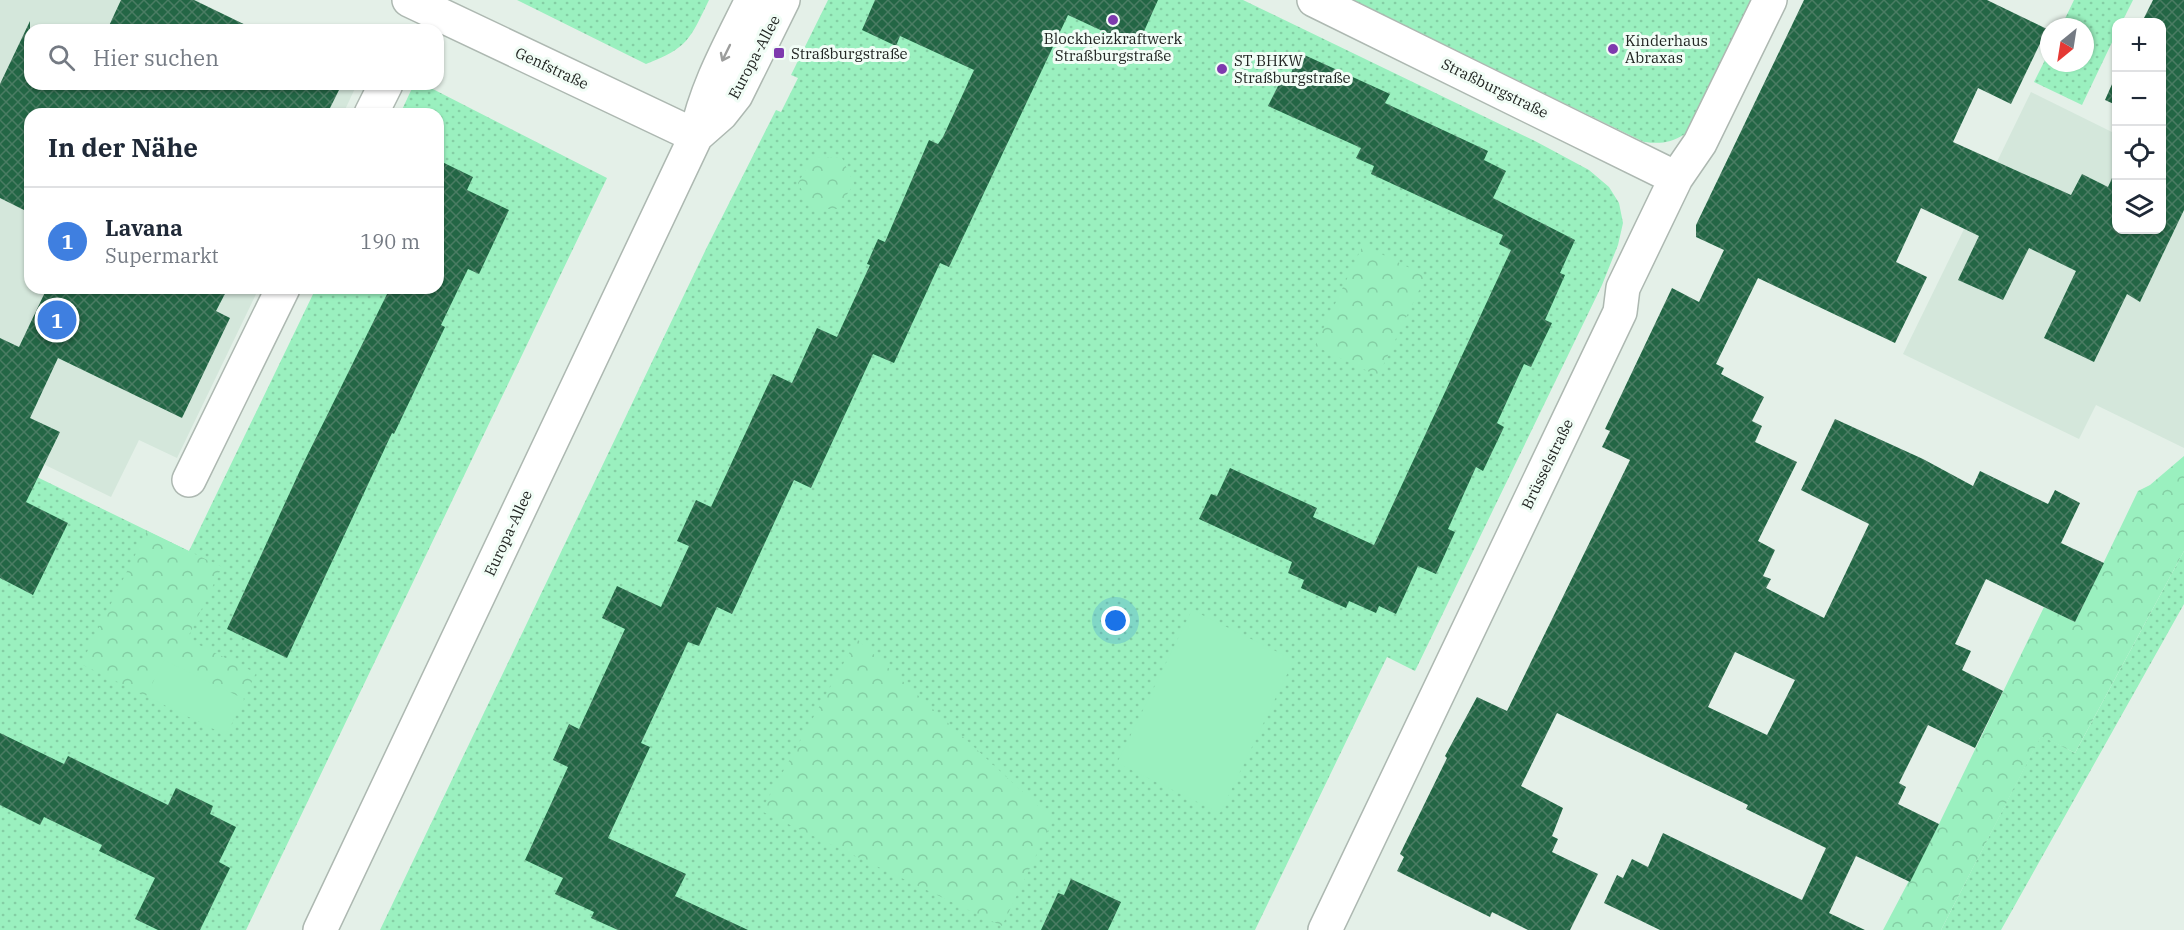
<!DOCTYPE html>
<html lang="de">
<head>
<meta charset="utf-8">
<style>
	:root { --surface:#fff; --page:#f2f2f3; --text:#1f2937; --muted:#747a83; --line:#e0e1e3; --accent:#7e3aae }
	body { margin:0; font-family:"IBM Plex Serif",serif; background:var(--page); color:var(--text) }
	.controls { position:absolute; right:18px; top:18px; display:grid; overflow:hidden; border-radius:12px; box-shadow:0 2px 4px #0004 }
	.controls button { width:54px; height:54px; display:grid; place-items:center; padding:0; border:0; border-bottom:2px solid var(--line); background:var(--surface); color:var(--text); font:30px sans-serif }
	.compass { position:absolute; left:2040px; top:18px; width:54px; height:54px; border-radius:50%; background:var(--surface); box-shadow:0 2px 4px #0004; rotate:210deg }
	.you { position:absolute; left:1116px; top:621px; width:21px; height:21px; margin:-15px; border:4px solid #fff; border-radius:50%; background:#1a73e8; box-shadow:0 0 0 9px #1a73e833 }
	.badge { display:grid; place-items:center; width:39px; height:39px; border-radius:50%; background:var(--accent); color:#fff; font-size:20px; font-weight:700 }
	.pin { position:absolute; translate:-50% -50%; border:3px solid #fff; box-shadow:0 2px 6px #0006 }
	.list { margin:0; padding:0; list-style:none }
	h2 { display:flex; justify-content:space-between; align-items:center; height:78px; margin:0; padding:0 24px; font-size:26px }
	h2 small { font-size:20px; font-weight:400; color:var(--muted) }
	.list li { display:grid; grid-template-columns:39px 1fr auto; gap:18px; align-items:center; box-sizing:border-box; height:108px; padding:0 24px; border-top:2px solid var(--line) }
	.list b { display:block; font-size:22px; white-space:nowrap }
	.list p { margin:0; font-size:20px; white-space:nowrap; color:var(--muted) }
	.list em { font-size:20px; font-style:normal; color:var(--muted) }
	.icon { flex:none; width:33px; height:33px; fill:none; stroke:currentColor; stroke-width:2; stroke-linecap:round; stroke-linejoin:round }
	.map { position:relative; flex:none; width:2184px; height:930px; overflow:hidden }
	.search { position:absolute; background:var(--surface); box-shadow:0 2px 4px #0004; left:24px; top:24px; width:420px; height:66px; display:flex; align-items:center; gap:15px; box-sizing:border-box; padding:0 21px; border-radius:18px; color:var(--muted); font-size:22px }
	.panel { position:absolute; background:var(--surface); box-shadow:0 2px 4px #0004; left:24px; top:108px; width:420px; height:186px; border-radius:18px }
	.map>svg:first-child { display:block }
	.built { fill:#d4e7db }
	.grass { fill:url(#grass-dots) }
	.park { fill:url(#park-crowns) }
	.pitch { fill:#9af0bf }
	.building { fill:url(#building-cross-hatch); fill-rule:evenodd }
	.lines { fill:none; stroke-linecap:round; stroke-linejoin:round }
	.minor-casing { stroke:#adb8b1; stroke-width:36 }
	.minor { stroke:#fff; stroke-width:33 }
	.oneway { stroke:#9c9d9c }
	.poi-dot { fill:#7e3aae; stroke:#f1fdf6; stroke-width:2 }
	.labels { text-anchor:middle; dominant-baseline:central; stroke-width:6; stroke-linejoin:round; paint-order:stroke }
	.poi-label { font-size:15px; fill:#222623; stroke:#f1fdf6; text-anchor:start }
	.street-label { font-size:15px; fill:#222623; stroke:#f1fdf6 }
</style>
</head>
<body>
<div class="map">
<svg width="2184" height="930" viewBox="0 0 2184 930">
	<defs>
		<pattern id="grass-dots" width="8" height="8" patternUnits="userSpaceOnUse" patternTransform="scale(1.5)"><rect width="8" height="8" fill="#9af0bf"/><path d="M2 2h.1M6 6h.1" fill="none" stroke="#84cea4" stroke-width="1.8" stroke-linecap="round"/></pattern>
		<pattern id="park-crowns" width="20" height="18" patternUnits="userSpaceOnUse" patternTransform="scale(1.5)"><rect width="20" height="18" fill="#9af0bf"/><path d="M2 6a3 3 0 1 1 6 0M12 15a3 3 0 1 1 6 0" fill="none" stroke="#84cea4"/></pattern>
		<pattern id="building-cross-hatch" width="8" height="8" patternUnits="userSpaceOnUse" patternTransform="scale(1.5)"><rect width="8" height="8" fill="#236645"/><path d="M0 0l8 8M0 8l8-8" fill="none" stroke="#4a7c63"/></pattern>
	</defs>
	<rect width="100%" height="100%" fill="#e4f0e8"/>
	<path class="built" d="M 0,0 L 200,0 L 199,2 L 256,30 L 30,30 L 30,84 L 357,84 L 343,114 L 30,114 L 30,288 L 259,288 L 177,458 L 139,440 L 111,497 L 0,443 Z
		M 2031,92 L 2116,134 L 2116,230 L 2162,230 L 2162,156 L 2184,167 L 2184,448 L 2096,405 L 2079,439 L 1903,354 Z"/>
	<path class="grass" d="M 517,0 L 709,0 C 690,39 688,48 646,64 Z
		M 828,0 L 1243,0 L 1535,141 L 1589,170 L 1609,187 L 1619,203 L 1623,223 L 1618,245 L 1602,285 L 1415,671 L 1387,657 L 1255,930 L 380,930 L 707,247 L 776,110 L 781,112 L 798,78 L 791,75 Z
		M 1352,0 L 1751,0 L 1685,134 C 1670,143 1661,144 1644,142 Z
		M 2074,0 L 2133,0 L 2122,22 L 2116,22 L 2116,34 L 2082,105 L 2034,82 L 2049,52 L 2049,63 L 2085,63 L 2085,27 L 2061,27 Z
		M 414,84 L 423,84 L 607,178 L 246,930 L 0,930 L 0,459 L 189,551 L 316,288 L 438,288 L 438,114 L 400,114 Z
		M 2184,551 L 2184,604 L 2001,930 L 1941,930 L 2041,735 L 2075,753 Z"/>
	<path class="park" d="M 813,157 L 842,158 L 854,184 L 837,209 L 812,209 L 798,183 Z
		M 1363,245 L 1426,276 L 1378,376 L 1315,346 Z
		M 2184,456 L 2184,551 L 2075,753 L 2041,736 L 1941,930 L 1883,930 L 1939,824 L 2044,607 L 2075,622 L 2138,491 L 2150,485 Z
		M 147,531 L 222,567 L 187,639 L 256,673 L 226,735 L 81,664 Z
		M 857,639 L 1053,820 L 1002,926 L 761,811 Z"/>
	<path class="pitch" d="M 1192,610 L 1294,660 L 1220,813 L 1117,763 Z
		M 164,660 L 244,699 L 226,735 L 146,696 Z"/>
	<path class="building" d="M 121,0 L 194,0 L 256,30 L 107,30 Z
		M 875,0 L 1158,0 L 1137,47 L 1068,15 L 949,267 L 940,263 L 894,363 L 873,354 L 811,488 L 794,480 L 732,614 L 717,607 L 699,646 L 688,642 L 641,743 L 650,747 L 608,838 L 686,874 L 675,896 L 748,930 L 618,930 L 591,918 L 594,912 L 555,894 L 563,878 L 525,860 L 568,767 L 553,760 L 569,724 L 579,729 L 625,629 L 602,618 L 617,586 L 661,607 L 689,546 L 677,541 L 696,500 L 711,507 L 773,374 L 792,383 L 817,328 L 837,337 L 870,265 L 867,264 L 878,239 L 885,242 L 929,140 L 938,144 L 943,137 L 974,70 L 900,36 L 896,46 L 862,30 Z
		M 1804,0 L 1987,0 L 2047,29 L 2011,104 L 1978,88 L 1953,142 L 2071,195 L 2082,174 L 2108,187 L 2116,169 L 2116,230 L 2162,230 L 2162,22 L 2142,22 L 2153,0 L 2184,0 L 2184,210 L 2140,302 L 2127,294 L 2094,362 L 2044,338 L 2076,271 L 2029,248 L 2003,300 L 1958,280 L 1979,236 L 1921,208 L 1896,262 L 1927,277 L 1895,343 L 1758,278 L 1716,364 L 1724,368 L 1721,374 L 1764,397 L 1752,421 L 1762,426 L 1755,442 L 1797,462 L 1758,541 L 1775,550 L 1763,576 L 1771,579 L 1766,588 L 1824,618 L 1869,524 L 1801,490 L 1835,419 L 1923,459 L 1973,486 L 1980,471 L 2048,504 L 2055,490 L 2080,503 L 2061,543 L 2104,563 L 2075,622 L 1986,579 L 1955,644 L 1971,651 L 1962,670 L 2003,691 L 1975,748 L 1928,725 L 1899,783 L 1906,787 L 1898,804 L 1939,824 L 1910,882 L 1856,856 L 1829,913 L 1865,930 L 1660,930 L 1604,903 L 1617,875 L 1623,878 L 1632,859 L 1648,867 L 1663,833 L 1802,900 L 1826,848 L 1746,809 L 1748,805 L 1557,713 L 1521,786 L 1563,808 L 1552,836 L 1558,839 L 1552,852 L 1598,874 L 1570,930 L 1528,930 L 1492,912 L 1490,917 L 1397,871 L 1404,857 L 1400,854 L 1447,758 L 1445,756 L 1477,697 L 1507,711 L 1630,460 L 1602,447 L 1610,431 L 1605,429 L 1672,288 L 1699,302 L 1724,250 L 1696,237 L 1696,225 ZM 1735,652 L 1795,680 L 1767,735 L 1708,707 Z
		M 30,21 L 30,84 L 342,84 L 327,114 L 30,114 L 30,213 L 0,198 L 0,84 Z
		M 1300,53 L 1390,94 L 1385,103 L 1488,151 L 1484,160 L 1506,171 L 1493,198 L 1575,240 L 1560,273 L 1565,275 L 1545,320 L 1552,323 L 1531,367 L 1524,364 L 1497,423 L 1504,427 L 1483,471 L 1476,467 L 1448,529 L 1455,532 L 1436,574 L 1418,566 L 1396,614 L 1379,606 L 1376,613 L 1349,601 L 1346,608 L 1301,588 L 1304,580 L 1288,573 L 1292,562 L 1199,519 L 1211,494 L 1217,496 L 1230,468 L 1317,508 L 1313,517 L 1374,545 L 1511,250 L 1499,244 L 1503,235 L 1371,174 L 1374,166 L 1356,158 L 1361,148 L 1268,106 L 1281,80 L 1287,82 Z
		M 2116,75 L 2116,105 L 2105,100 Z
		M 438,160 L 473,177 L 467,190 L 509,210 L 479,274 L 468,269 L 441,325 L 445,327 L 394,434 L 392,433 L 287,658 L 227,629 L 303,464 L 390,288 L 438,288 Z
		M 47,288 L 228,288 L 216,311 L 230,318 L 182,418 L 58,358 L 30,418 L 60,432 L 26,502 L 68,523 L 33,595 L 0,578 L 0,338 L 19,347 Z
		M 0,733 L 64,764 L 68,756 L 168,805 L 176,788 L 213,806 L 210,814 L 236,827 L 219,862 L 230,868 L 200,930 L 158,930 L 135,919 L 155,878 L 99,851 L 102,845 L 44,817 L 40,825 L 0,805 Z
		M 1071,879 L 1121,902 L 1108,930 L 1041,930 L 1058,893 L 1064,895 Z"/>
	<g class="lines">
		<g class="minor-casing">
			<path id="minor" d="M 409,0 L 696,136
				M 1314,0 L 1676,178
				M 371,114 L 386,84
				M 696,136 L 721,114 L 736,95 L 783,0
				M 189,480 L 283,288
				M 320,930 L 696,136 C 706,87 730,45 752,0
				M 1325,930 L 1620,312 L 1623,288 L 1676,178 L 1700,143 L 1770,0"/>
		</g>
		<use href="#minor" class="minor"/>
	</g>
	<defs><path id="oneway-shaft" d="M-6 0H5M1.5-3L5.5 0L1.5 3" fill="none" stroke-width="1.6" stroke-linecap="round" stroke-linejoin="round" transform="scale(1.5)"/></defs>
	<use class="oneway" href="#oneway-shaft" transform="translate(726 53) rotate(116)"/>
	<g class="poi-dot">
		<circle cx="1113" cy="20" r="6"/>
		<circle cx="1613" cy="49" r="6"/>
		<rect x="773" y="47" width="12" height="12" rx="3"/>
		<circle cx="1222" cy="69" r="6"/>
	</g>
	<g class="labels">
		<g class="poi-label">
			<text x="1113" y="38" text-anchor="middle">Blockheizkraftwerk<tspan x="1113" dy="17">Straßburgstraße</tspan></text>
			<text x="1625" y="40">Kinderhaus<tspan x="1625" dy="17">Abraxas</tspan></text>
			<text x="791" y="53">Straßburgstraße</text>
			<text x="1234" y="60">ST BHKW<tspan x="1234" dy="17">Straßburgstraße</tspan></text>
		</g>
		<g class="street-label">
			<text transform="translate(754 57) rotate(-62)">Europa-Allee</text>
			<text transform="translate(552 68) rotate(25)">Genfstraße</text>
			<text transform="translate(1495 88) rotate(26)">Straßburgstraße</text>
			<text transform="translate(1547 464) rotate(-64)">Brüsselstraße</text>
			<text transform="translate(508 533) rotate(-65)">Europa-Allee</text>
		</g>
	</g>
</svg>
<div class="controls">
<button>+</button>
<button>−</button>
<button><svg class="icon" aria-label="locate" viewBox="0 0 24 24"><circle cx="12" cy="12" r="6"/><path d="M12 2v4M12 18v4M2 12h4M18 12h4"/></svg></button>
<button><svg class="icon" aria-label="layers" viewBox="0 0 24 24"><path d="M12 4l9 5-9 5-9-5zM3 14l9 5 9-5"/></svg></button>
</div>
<svg class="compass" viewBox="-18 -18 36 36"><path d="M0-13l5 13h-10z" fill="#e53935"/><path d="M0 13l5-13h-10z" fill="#747a83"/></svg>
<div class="you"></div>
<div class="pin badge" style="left:57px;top:320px;background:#3f7fe0">1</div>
<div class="search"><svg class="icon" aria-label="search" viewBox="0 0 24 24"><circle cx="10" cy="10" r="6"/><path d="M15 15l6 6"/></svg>Hier suchen</div>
<section class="panel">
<h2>In der Nähe<small></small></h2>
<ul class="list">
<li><span class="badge" style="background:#3f7fe0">1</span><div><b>Lavana</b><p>Supermarkt</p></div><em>190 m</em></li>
</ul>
</section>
</div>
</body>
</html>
